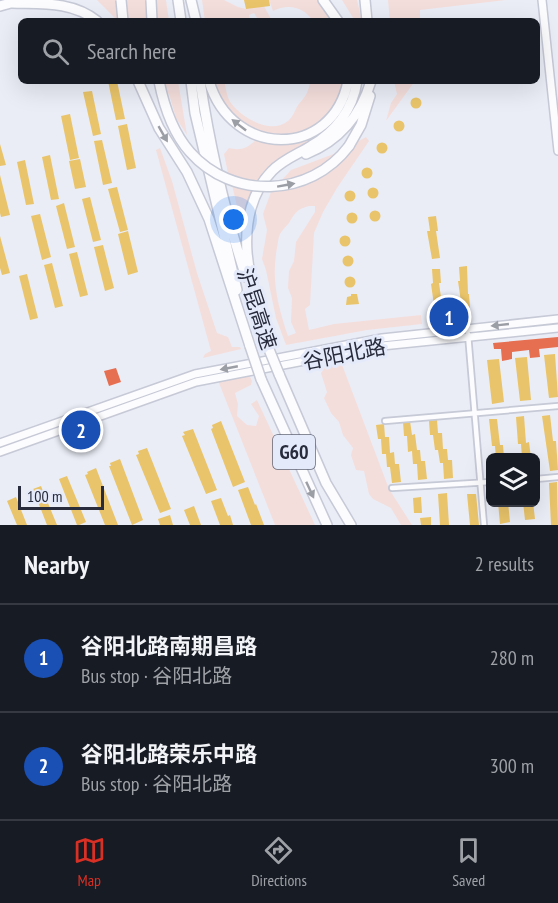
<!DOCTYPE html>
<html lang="en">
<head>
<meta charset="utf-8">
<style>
	:root { --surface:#171b24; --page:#20242c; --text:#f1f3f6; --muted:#9ea1a6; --line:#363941; --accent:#d93025 }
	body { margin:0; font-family:"PT Sans Narrow","Noto Sans SC",sans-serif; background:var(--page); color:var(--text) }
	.controls { position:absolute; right:18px; bottom:18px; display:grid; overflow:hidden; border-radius:9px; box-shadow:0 6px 24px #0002 }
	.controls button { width:54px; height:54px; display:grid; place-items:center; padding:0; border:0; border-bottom:2px solid var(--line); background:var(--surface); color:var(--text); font:30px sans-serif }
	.scale { position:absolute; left:18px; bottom:15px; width:86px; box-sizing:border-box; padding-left:6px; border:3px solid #272b3b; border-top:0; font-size:16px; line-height:21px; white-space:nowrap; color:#272b3b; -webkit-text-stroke:4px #e5eafb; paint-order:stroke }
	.you { position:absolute; left:234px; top:220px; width:21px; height:21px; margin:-15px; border:4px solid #fff; border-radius:50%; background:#1a73e8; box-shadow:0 0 0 9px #1a73e833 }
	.badge { display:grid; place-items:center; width:39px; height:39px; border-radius:50%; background:var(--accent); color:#fff; font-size:20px; font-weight:700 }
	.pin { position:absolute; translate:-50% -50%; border:3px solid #fff; box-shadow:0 2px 6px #0006 }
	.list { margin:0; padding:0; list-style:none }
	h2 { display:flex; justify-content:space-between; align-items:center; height:78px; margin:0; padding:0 24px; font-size:26px }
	h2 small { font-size:20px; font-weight:400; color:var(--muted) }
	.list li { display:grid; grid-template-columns:39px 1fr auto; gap:18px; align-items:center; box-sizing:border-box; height:108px; padding:0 24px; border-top:2px solid var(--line) }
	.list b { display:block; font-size:22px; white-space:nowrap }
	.list p { margin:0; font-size:20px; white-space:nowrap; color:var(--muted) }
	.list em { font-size:20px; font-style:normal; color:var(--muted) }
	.icon { flex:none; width:33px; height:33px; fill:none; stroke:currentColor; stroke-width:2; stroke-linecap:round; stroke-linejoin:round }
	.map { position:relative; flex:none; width:558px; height:525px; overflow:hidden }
	.search { position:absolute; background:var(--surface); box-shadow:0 6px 24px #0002; left:18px; right:18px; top:18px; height:66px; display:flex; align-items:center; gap:15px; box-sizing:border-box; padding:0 21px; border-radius:9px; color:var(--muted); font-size:22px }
	.sheet { height:294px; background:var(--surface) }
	nav { display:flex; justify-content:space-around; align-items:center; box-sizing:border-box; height:84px; border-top:2px solid var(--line); background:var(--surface); font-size:16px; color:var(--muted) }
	nav a { display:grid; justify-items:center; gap:3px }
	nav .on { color:var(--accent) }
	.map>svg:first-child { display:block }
	.green { fill:#f4dedc; fill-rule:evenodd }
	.homes { fill:#e9c46a }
	.shops { fill:#e76f51 }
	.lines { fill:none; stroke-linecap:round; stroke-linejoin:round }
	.street-casing { stroke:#c6c9d6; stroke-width:8 }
	.secondary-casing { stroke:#c6c9d6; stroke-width:10 }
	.highway-casing { stroke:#c6c9d6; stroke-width:12 }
	.street { stroke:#fcfcfe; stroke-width:4.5 }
	.secondary { stroke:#fcfcfe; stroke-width:7 }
	.highway { stroke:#fcfcfe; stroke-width:9 }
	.highway-bridge-casing { stroke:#c6c9d6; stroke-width:12; stroke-linecap:butt }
	.highway-bridge { stroke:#fcfcfe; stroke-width:9 }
	.oneway { fill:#9c9ea6 }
	.labels { text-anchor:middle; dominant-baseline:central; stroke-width:6; stroke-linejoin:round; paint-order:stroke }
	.shield { fill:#e5eafb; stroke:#606475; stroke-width:1.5 }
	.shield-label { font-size:20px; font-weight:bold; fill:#272b3b }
	.street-label { font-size:21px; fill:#272b3b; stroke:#e5eafb }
</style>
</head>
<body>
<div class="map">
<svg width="558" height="525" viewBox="0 0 558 525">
	<rect width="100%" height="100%" fill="#eaedf6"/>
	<path class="green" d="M 97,0 L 166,0 L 169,21 L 118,21 Z
		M 202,0 L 224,0 L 238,7 L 246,9 L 264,6 L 272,21 L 259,21 L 254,13 L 249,15 L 250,21 L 205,21 Z
		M 269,0 L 319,0 L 335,21 L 313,21 C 304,7 288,3 273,11 Z
		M 342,0 L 357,0 L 362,21 L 355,21 Z
		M 388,0 L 506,0 L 420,10 L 420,21 L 390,21 Z
		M 153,81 L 178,81 L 187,135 L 176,118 L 169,94 L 157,88 Z
		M 214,81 L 224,81 C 226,88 227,98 231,103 C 242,118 271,135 288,121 C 293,117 295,110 298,105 C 305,97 309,92 310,81 L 347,81 C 345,89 341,95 337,102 C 305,155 226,142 214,81 Z
		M 394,81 L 415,81 L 386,121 L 391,103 L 397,94 Z
		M 344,111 L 317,140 L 275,161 L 260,181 L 244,179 L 228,173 L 224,154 L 229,148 C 241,151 247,148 257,139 L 278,143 L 329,123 Z
		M 366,137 L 369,141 L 337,188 L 323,212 L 314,233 L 310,305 L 305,309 L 309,330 L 334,324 L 421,315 L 422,324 L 367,330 L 286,345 L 276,318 L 266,270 L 262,259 L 267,230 L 263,214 L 271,192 L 291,170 L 339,152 ZM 309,206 L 315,206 L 315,212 L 296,242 L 294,261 L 289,271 L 288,288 L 292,298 L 291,322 L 296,333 L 288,336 C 278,307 271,279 277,248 C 278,244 278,238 280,234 C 282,230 286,227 289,223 C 295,213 297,209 309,206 Z
		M 160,148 L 172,181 L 197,273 L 217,333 L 228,337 L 232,347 L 240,347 L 241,349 L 203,358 L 205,354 L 211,351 L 156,150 Z
		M 232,185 L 254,190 L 244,223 L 241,223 Z
		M 341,362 L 389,489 L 412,525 L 401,525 L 391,508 L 373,499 L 369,494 L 364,471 L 356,470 L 351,455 L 353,448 L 343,435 L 339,422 L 331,413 L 324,398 L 327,392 L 321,373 L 325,367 Z
		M 248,373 L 252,381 L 251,385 L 235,393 L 238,404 L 237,416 L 247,425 L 256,426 L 259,416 L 251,404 L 257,400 L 315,525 L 275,525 L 219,383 L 220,379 Z"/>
	<path class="homes" d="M 244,0 L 269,0 L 270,6 L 246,9 Z
		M 108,81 L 117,81 L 125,119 L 116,120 Z
		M 92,91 L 101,134 L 93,136 L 83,92 Z
		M410.5 103a5.5 5.5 0 1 1 11 0a5.5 5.5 0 1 1-11 0Z
		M 70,114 L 79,158 L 70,160 L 61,116 Z
		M393.5 126a5.5 5.5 0 1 1 11 0a5.5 5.5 0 1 1-11 0Z
		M 127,124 L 136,168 L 127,170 L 118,126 Z
		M 102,140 L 112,183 L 103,185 L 94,141 Z
		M376.5 148a5.5 5.5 0 1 1 11 0a5.5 5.5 0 1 1-11 0Z
		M 0,144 L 6,165 L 0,166 Z
		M 50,155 L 59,199 L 51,200 L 42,157 Z
		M 80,159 L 86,187 L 75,189 L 69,161 Z
		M 25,160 L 34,204 L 26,205 L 17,162 Z
		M361.5 173a5.5 5.5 0 1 1 11 0a5.5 5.5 0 1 1-11 0Z
		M 0,175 L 10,215 L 1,217 L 0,213 Z
		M 117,187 L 128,230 L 120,232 L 108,189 Z
		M367.5 193a5.5 5.5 0 1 1 11 0a5.5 5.5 0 1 1-11 0Z
		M344.5 196a5.5 5.5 0 1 1 11 0a5.5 5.5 0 1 1-11 0Z
		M 90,197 L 101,240 L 93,242 L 82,199 Z
		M 64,203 L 75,247 L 67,249 L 56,206 Z
		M369.5 216a5.5 5.5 0 1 1 11 0a5.5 5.5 0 1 1-11 0Z
		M346.5 218a5.5 5.5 0 1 1 11 0a5.5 5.5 0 1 1-11 0Z
		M 40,214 L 51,257 L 42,260 L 31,216 Z
		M 436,216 L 438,231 L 436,231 L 440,258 L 432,259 L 427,231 L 430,231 L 428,217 Z
		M 128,231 L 138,272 L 128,275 L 118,234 Z
		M339.5 241a5.5 5.5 0 1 1 11 0a5.5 5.5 0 1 1-11 0Z
		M 0,236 L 10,273 L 2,275 L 0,268 Z
		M 103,245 L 114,288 L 105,291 L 94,247 Z
		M 77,252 L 88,295 L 80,297 L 69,254 Z
		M342.5 261a5.5 5.5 0 1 1 11 0a5.5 5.5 0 1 1-11 0Z
		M 52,263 L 63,306 L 55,308 L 44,265 Z
		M 467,266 L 468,294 L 469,294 L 470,308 L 462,309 L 458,281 L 460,281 L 459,267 Z
		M 432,269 L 440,269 L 441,283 L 439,283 L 443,311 L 435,312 L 431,284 L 433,283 Z
		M 27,274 L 38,318 L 30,320 L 19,276 Z
		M344.5 282a5.5 5.5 0 1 1 11 0a5.5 5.5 0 1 1-11 0Z
		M 351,294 L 357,294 L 359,304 L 346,305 L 347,297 L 351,296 Z
		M 555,354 L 558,397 L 549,398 L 544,355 Z
		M 527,357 L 531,400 L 520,401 L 515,358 Z
		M 499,359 L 504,402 L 492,404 L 487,360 Z
		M 550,415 L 553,441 L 556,441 L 558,470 L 550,471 L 542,416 Z
		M 524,416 L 526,443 L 529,442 L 531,458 L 522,458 L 521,444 L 518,444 L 516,417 Z
		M 489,419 L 497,419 L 500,445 L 503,445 L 504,458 L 496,458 L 495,446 L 492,446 Z
		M 437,420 L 438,433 L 442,433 L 443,449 L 447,449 L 448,460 L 452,460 L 453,478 L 444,479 L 443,463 L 440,463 L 438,450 L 435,450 L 433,435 L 430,435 L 429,421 Z
		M 221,421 L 245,482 L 233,487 L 211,429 L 213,428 L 212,425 Z
		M 410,421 L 412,435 L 415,434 L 417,450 L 420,450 L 421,461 L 425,461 L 427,479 L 418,480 L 417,464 L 413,464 L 412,451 L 408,452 L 407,436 L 404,436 L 403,422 Z
		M 384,424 L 385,437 L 389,437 L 390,453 L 394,452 L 395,464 L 399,464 L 401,482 L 392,483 L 390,467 L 387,467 L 386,454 L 382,454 L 381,439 L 378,439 L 376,425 Z
		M 193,429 L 217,490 L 206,494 L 182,436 L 185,435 L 183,432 Z
		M 147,448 L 171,509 L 160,513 L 136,455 L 139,454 L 138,451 Z
		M 120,459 L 143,520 L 132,525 L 109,466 L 111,466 L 110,463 Z
		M 96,468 L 118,525 L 105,525 L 85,475 L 88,474 L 87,472 Z
		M 67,476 L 86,522 L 79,525 L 77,525 L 59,479 Z
		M 557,482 L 558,525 L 551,525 L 549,483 Z
		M 41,486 L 57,525 L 47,525 L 33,489 Z
		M 248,487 L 255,505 L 256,504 L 264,525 L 251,525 L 238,490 Z
		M 447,493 L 449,525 L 440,525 L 438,494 Z
		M 467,494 L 476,494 L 479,525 L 470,525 Z
		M 16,497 L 27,525 L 17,525 L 7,501 Z
		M 421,497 L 422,513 L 414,513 L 413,498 Z
		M 221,498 L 228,516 L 230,515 L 233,525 L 220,525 L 211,501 Z
		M 498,502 L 508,502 L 510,522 L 500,524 Z
		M 523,502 L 533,502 L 535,519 L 525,520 Z
		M 194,506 L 201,525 L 190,525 L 184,510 Z
		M 170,515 L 173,525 L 160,525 L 158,519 Z
		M 431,517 L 431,525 L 421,525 L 420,518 Z"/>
	<path class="shops" d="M 558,337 L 558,347 L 539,349 L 540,357 L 530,358 L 529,350 L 512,352 L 512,359 L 502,361 L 501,349 L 494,349 L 493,343 Z
		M 116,368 L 121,382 L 109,386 L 104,371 Z"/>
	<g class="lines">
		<g class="street-casing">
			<path id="street" d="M 468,334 L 484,525
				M 385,421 L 558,406
				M 536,479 L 558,477
				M 392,488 L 490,482"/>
		</g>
		<g class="secondary-casing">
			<path id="secondary" d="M 542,0 L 558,151
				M 0,443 L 195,374 L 382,338 L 558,319
				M 0,452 L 196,382 L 382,346 L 558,328"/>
		</g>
		<g class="highway-casing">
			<path id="highway" d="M 178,0 L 181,21
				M 191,0 L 196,21
				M 323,0 L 338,21
				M 365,0 L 367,21
				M 12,3 C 41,4 72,1 97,21
				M 0,6 L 18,1
				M 138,81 L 159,128 L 187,172 L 209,219 L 250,346
				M 191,81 L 195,113 L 237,290
				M 200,81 C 210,147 225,213 246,277
				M 209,81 C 232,159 333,159 348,81
				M 349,146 L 361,125 L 370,96
				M 306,154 C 339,141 361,115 371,81
				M 271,341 C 261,312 249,282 247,252 C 245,223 251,192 272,171 C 282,160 298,154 311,146 C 335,132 353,110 357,81
				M 279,374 L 326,483 L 351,525
				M 261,379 L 327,525"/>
		</g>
		<use href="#street" class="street"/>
		<use href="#secondary" class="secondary"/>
		<use href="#highway" class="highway"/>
		<g class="highway-bridge-casing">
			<path id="highway-bridge" d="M 121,0 L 123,21
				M 151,0 L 152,21
				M 159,81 C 164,106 172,132 190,152 C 232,200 310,198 349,146
				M 266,342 L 279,374
				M 250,346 L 261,379"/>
		</g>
		<use href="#highway-bridge" class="highway-bridge"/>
	</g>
	<defs><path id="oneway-solid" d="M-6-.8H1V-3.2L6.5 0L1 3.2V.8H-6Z" transform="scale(1.5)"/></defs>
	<g class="oneway">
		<use href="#oneway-solid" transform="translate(239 125) rotate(-142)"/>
		<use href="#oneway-solid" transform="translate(163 134) rotate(60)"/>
		<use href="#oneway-solid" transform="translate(286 185) rotate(-10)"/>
		<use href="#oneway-solid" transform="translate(500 325) rotate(174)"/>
		<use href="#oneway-solid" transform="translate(229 368) rotate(169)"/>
		<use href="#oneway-solid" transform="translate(310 490) rotate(65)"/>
	</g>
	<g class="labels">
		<rect class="shield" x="273" y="435" width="42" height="34" rx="4.5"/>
		<g class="shield-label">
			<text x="294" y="452">G60</text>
		</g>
		<g class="street-label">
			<text transform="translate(257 309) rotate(72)">沪昆高速</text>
			<text transform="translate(344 354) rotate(-11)">谷阳北路</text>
		</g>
	</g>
</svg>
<div class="controls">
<button><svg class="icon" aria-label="layers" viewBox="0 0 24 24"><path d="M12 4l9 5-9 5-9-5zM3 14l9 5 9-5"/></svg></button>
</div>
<div class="scale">100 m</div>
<div class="you"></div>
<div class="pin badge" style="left:449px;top:317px;background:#1a4fb4">1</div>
<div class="pin badge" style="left:81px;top:430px;background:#1a4fb4">2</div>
<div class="search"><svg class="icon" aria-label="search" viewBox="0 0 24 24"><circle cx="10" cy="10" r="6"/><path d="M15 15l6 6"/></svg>Search here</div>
</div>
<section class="sheet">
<h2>Nearby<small>2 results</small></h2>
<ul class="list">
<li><span class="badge" style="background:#1a4fb4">1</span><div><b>谷阳北路南期昌路</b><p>Bus stop · 谷阳北路</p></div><em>280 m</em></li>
<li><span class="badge" style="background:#1a4fb4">2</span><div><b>谷阳北路荣乐中路</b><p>Bus stop · 谷阳北路</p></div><em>300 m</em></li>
</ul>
</section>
<nav>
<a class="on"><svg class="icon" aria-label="map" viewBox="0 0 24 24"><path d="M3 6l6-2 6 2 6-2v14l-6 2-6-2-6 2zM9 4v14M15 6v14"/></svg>Map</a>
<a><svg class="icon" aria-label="directions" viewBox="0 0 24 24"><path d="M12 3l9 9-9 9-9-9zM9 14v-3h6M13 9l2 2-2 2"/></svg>Directions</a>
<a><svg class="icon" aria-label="saved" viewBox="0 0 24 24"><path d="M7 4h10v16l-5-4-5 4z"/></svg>Saved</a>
</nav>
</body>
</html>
